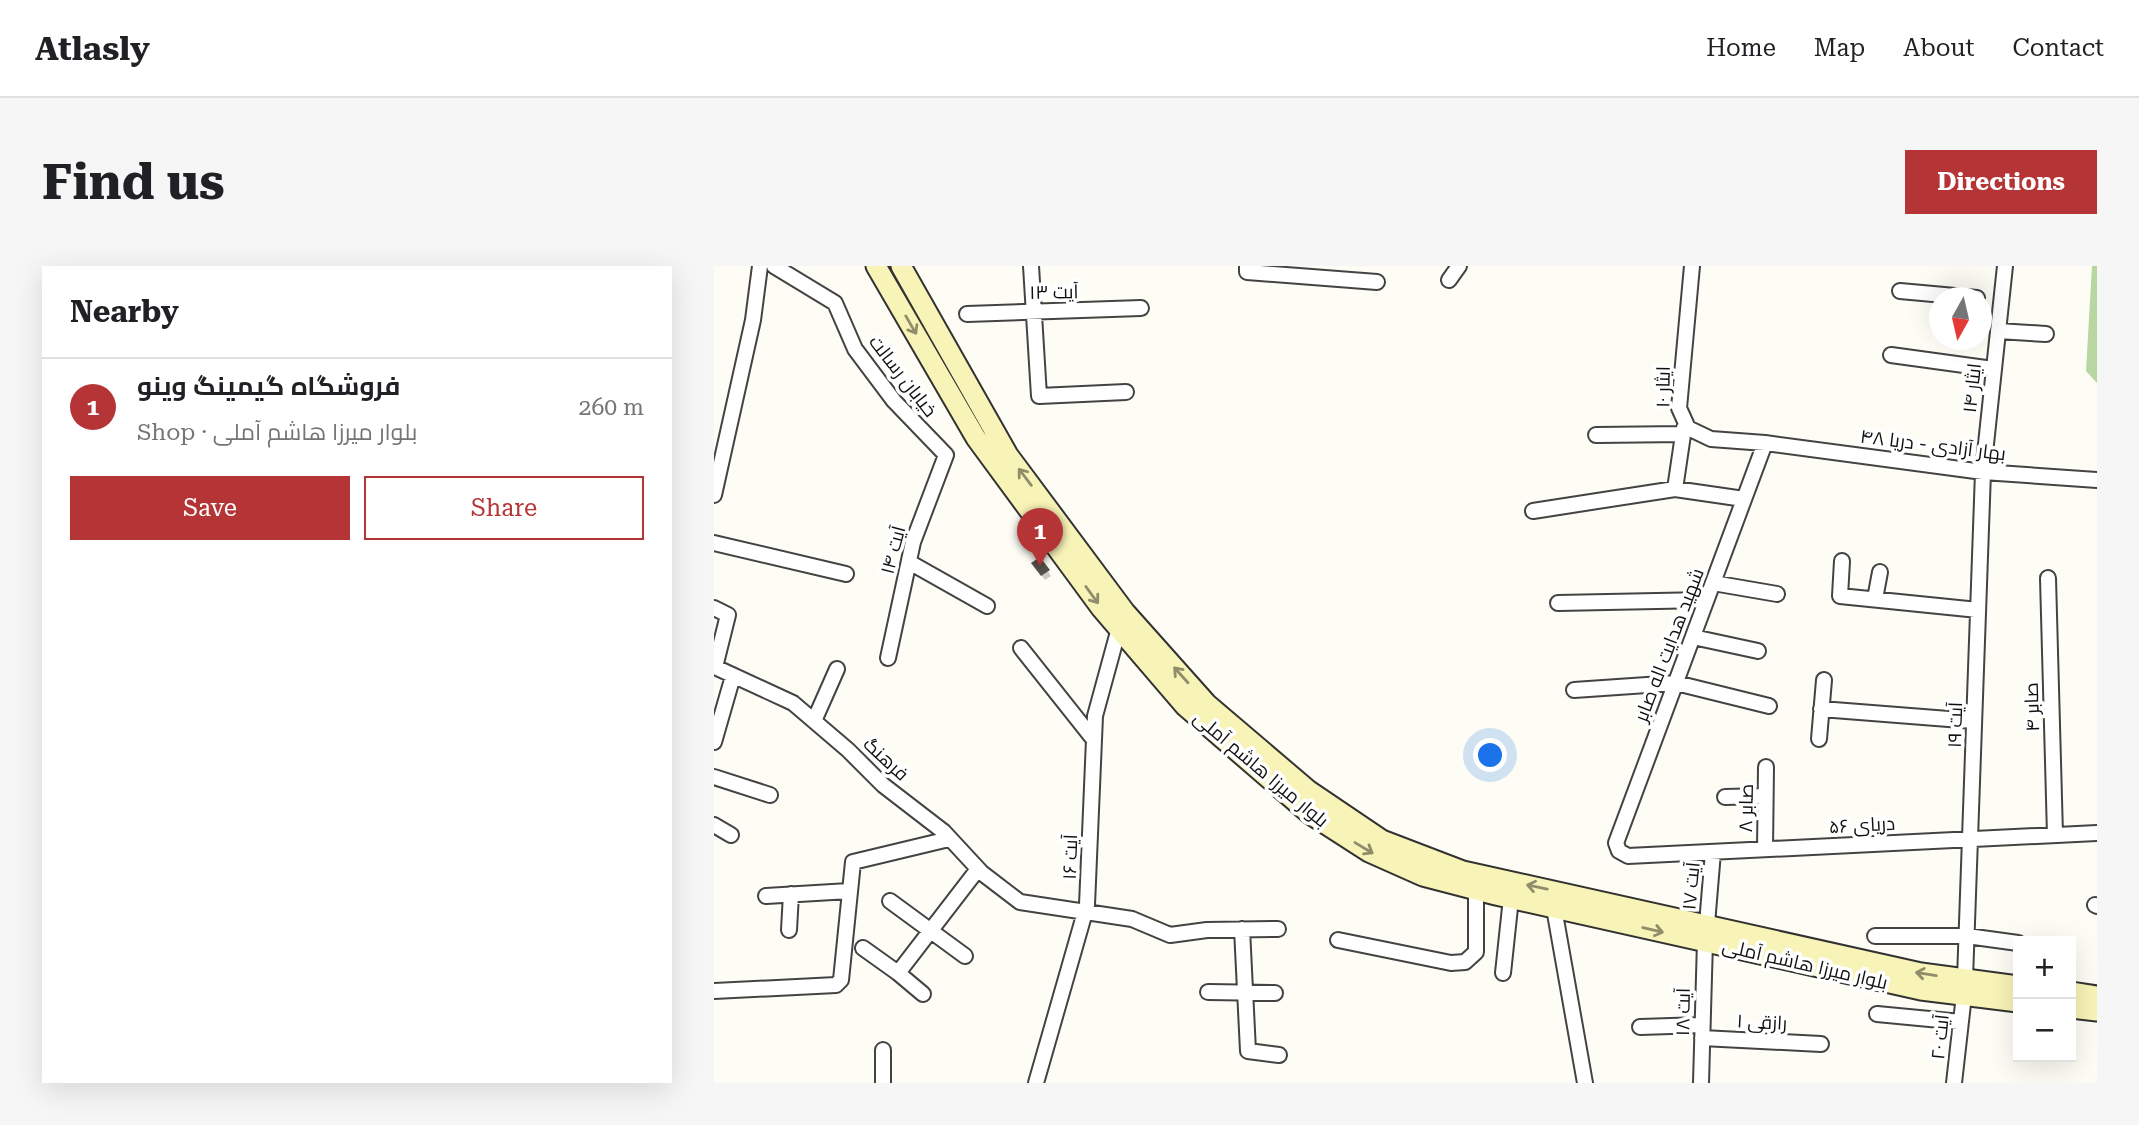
<!DOCTYPE html>
<html lang="en">
<head>
<meta charset="utf-8">
<style>
	:root { --surface:#fff; --page:#f6f6f6; --text:#202124; --muted:#757577; --line:#e0e0e0; --accent:#b53435 }
	body { margin:0; font-family:"Roboto Serif",Cairo,serif; background:var(--page); color:var(--text) }
	.controls { position:absolute; right:21px; bottom:21px; display:grid; overflow:hidden; border-radius:0px; box-shadow:0 7px 28px #0002 }
	.controls button { width:63px; height:63px; display:grid; place-items:center; padding:0; border:0; border-bottom:2px solid var(--line); background:var(--surface); color:var(--text); font:35px sans-serif }
	.compass { position:absolute; left:1215px; top:21px; width:63px; height:63px; border-radius:50%; background:var(--surface); box-shadow:0 7px 28px #0002; rotate:188deg }
	.you { position:absolute; left:777px; top:490px; width:24px; height:24px; margin:-18px; border:5px solid #fff; border-radius:50%; background:#1a73e8; box-shadow:0 0 0 10px #1a73e833 }
	.badge { display:grid; place-items:center; width:46px; height:46px; border-radius:50%; background:var(--accent); color:#fff; font-size:23px; font-weight:700 }
	.pin { position:absolute; translate:-50% -58px; filter:drop-shadow(0 2px 4px #0008) }
	.pin::after { content:''; position:absolute; top:37px; width:24px; height:21px; background:inherit; clip-path:polygon(0 0,100% 0,50% 100%) }
	.list { margin:0; padding:0; list-style:none }
	h2 { display:flex; justify-content:space-between; align-items:center; height:91px; margin:0; padding:0 28px; font-size:30px }
	h2 small { font-size:23px; font-weight:400; color:var(--muted) }
	.list li { display:grid; grid-template-columns:46px 1fr auto; gap:21px; align-items:center; box-sizing:border-box; height:98px; padding:0 28px; border-top:2px solid var(--line) }
	.list b { display:block; font-size:26px; white-space:nowrap }
	.list p { margin:0; font-size:23px; white-space:nowrap; color:var(--muted) }
	.list em { font-size:23px; font-style:normal; color:var(--muted) }
	.actions { display:flex; gap:14px; padding:21px 28px }
	.actions a { flex:1; padding:16px 0; border:2px solid var(--accent); border-radius:0px; text-align:center; font-size:24px; color:var(--accent) }
	.actions .main { background:var(--accent); color:#fff }
	.map { position:relative; flex:none; width:1383px; height:817px; overflow:hidden; border-radius:0px }
	header { display:flex; align-items:center; gap:42px; box-sizing:border-box; height:98px; padding:0 35px; background:var(--surface); border-bottom:2px solid var(--line) }
	header strong { font-size:33px }
	nav { display:flex; gap:38px; margin-inline-start:auto; font-size:24px }
	.intro { display:flex; align-items:center; justify-content:space-between; box-sizing:border-box; height:168px; padding:0 42px }
	h1 { margin:0; font-size:49px }
	.button { padding:18px 32px; border-radius:0px; background:var(--accent); color:#fff; font-size:24px; font-weight:700 }
	main { display:flex; gap:42px; padding:0 42px }
	aside { flex:1; background:var(--surface); border-radius:0px; box-shadow:0 7px 28px #0002 }
	.map>svg:first-child { display:block }
	.forest { fill:#b7d6a1 }
	.shadow { fill:#0003 }
	.building { fill:#58524e }
	.lines { fill:none; stroke-linecap:round; stroke-linejoin:round }
	.minor-casing { stroke:#434343; stroke-width:18 }
	.secondary-casing { stroke:#323232; stroke-width:23 }
	.minor { stroke:#fff; stroke-width:14 }
	.secondary { stroke:#f8f3b6; stroke-width:19 }
	.oneway { stroke:#908d6b }
	.labels { text-anchor:middle; dominant-baseline:central; stroke-width:7; stroke-linejoin:round; paint-order:stroke }
	.street-label { font-size:19px; fill:#101010; stroke:#fff }
</style>
</head>
<body>
<header>
<strong>Atlasly</strong>
<nav><a>Home</a><a>Map</a><a>About</a><a>Contact</a></nav>
</header>
<div class="intro"><h1>Find us</h1><a class="button">Directions</a></div>
<main>
<aside>
<h2>Nearby<small></small></h2>
<ul class="list">
<li><span class="badge">1</span><div><b>فروشگاه گیمینگ وینو</b><p>Shop · بلوار میرزا هاشم آملی</p></div><em>260 m</em></li>
</ul>
<div class="actions"><a class="main">Save</a><a>Share</a></div>
</aside>
<div class="map">
<svg width="1383" height="817" viewBox="0 0 1383 817">
	<rect width="100%" height="100%" fill="#fefdf5"/>
	<path class="forest" d="M 1378,0 L 1383,0 L 1383,117 L 1372,105 Z"/>
	<path class="shadow" d="M 322,302 L 334,305 L 337,310 L 331,314 Z"/>
	<path class="building" d="M 326,291 L 336,304 L 327,310 L 317,297 Z"/>
	<g class="lines">
		<g class="minor-casing">
			<path id="minor" d="M 60,0 L 121,37 L 141,83 L 180,135 L 232,189 L 199,276 L 174,392
				M 317,0 L 325,130 L 412,126
				M 533,0 L 533,6 L 663,16
				M 978,0 L 965,142 L 974,162 L 997,173 L 1051,177 L 1269,206 L 1383,214
				M 735,14 L 745,0
				M 1186,25 L 1263,32
				M 253,48 L 427,42
				M 1284,65 L 1332,68
				M 1177,89 L 1279,103
				M 882,169 L 969,168
				M 1051,177 L 902,577 L 905,585 L 914,590 L 1383,567
				M 961,223 L 970,162
				M 0,229 L 39,54 L 46,0
				M 819,245 L 961,223 L 1030,233
				M 0,277 L 132,308
				M 1128,295 L 1126,330 L 1264,344
				M 195,296 L 273,340
				M 1334,312 L 1341,569
				M 999,317 L 1063,328
				M 1161,333 L 1166,306
				M 844,337 L 992,334
				M 0,342 L 14,349 L 1,401 L 79,437 L 134,484 L 169,519 L 230,566 L 268,607 L 306,636 L 418,653 L 456,669 L 493,664 L 564,663
				M 979,371 L 1044,385
				M 307,382 L 380,474
				M 860,424 L 962,417 L 1055,440
				M 1107,443 L 1260,455
				M 100,455 L 123,403
				M 1105,473 L 1110,414
				M 0,476 L 19,410
				M 0,511 L 56,529
				M 1011,531 L 1051,530
				M 0,559 L 17,569
				M 1051,583 L 1052,501
				M 52,630 L 135,625
				M 176,635 L 251,690
				M 1381,639 L 1383,640
				M 840,642 L 871,817
				M 993,658 L 999,586
				M 528,663 L 534,785 L 565,789
				M 75,664 L 77,628
				M 1161,670 L 1253,670 L 1304,677
				M 624,674 L 737,697 L 751,696 L 762,686 L 762,624
				M 149,682 L 184,707
				M 789,707 L 797,632
				M 1251,713 L 1269,206 L 1291,0
				M 0,725 L 122,719 L 127,714 L 139,596 L 235,573
				M 494,726 L 561,727
				M 209,728 L 184,707 L 264,603
				M 1163,748 L 1247,756
				M 926,761 L 988,759
				M 988,772 L 1107,778
				M 169,817 L 169,784
				M 322,817 L 373,639 L 381,450 L 405,362
				M 987,817 L 991,675
				M 1240,817 L 1250,729"/>
		</g>
		<g class="secondary-casing">
			<path id="secondary" d="M 162,0 L 262,172 L 387,342 L 471,440 L 596,548 L 655,586 L 709,610 L 782,629 L 1207,724 L 1304,736
				M 187,0 L 294,189 L 411,346 L 493,438 L 594,524 L 668,574 L 749,605 L 1207,707 L 1304,720
				M 1357,726 L 1383,730
				M 1357,742 L 1383,745"/>
		</g>
		<use href="#minor" class="minor"/>
		<use href="#secondary" class="secondary"/>
	</g>
	<defs><path id="oneway-shaft" d="M-6 0H5M1.5-3L5.5 0L1.5 3" fill="none" stroke-width="1.6" stroke-linecap="round" stroke-linejoin="round" transform="scale(1.75)"/></defs>
	<g class="oneway">
		<use href="#oneway-shaft" transform="translate(197 59) rotate(60)"/>
		<use href="#oneway-shaft" transform="translate(311 211) rotate(-127)"/>
		<use href="#oneway-shaft" transform="translate(378 329) rotate(54)"/>
		<use href="#oneway-shaft" transform="translate(467 409) rotate(-132)"/>
		<use href="#oneway-shaft" transform="translate(650 582) rotate(31)"/>
		<use href="#oneway-shaft" transform="translate(823 621) rotate(-168)"/>
		<use href="#oneway-shaft" transform="translate(939 664) rotate(13)"/>
		<use href="#oneway-shaft" transform="translate(1212 708) rotate(-171)"/>
	</g>
	<g class="labels">
		<g class="street-label">
			<text transform="translate(340 26) rotate(-1)">آیت ۱۳</text>
			<text transform="translate(189 110) rotate(52)">خیابان رسالت</text>
			<text transform="translate(949 121) rotate(-89)">ایثار ۱۰</text>
			<text transform="translate(1258 122) rotate(-84)">ایثار ۱۴</text>
			<text transform="translate(1219 179) rotate(7)">بهار آزادی - دریا ۴۸</text>
			<text transform="translate(179 284) rotate(-75)">آيت ۱۴</text>
			<text transform="translate(955 379) rotate(-69)">شهید هدایت اله صابر</text>
			<text transform="translate(1318 441) rotate(-92)">صابر ۴</text>
			<text transform="translate(1241 459) rotate(-88)">آیت ۱۹</text>
			<text transform="translate(172 493) rotate(43)">فرهنگ</text>
			<text transform="translate(547 503) rotate(40)">بلوار میرزا هاشم آملی</text>
			<text transform="translate(1032 542) rotate(-89)">صابر ۸</text>
			<text transform="translate(1148 559) rotate(-3)">دریای ۵۶</text>
			<text transform="translate(356 591) rotate(-88)">آیت ۱۶</text>
			<text transform="translate(977 620) rotate(-85)">آیت ۱۷</text>
			<text transform="translate(1091 698) rotate(13)">بلوار میرزا هاشم آملی</text>
			<text transform="translate(969 746) rotate(-89)">آیت ۱۸</text>
			<text transform="translate(1048 756) rotate(3)">رازقی ۱</text>
			<text transform="translate(1226 771) rotate(-84)">آیت ۲۰</text>
		</g>
	</g>
</svg>
<div class="controls">
<button>+</button>
<button>−</button>
</div>
<svg class="compass" viewBox="-18 -18 36 36"><path d="M0-13l5 13h-10z" fill="#e53935"/><path d="M0 13l5-13h-10z" fill="#757577"/></svg>
<div class="you"></div>
<div class="pin badge" style="left:326px;top:300px">1</div>
</div>
</main>
</body>
</html>
